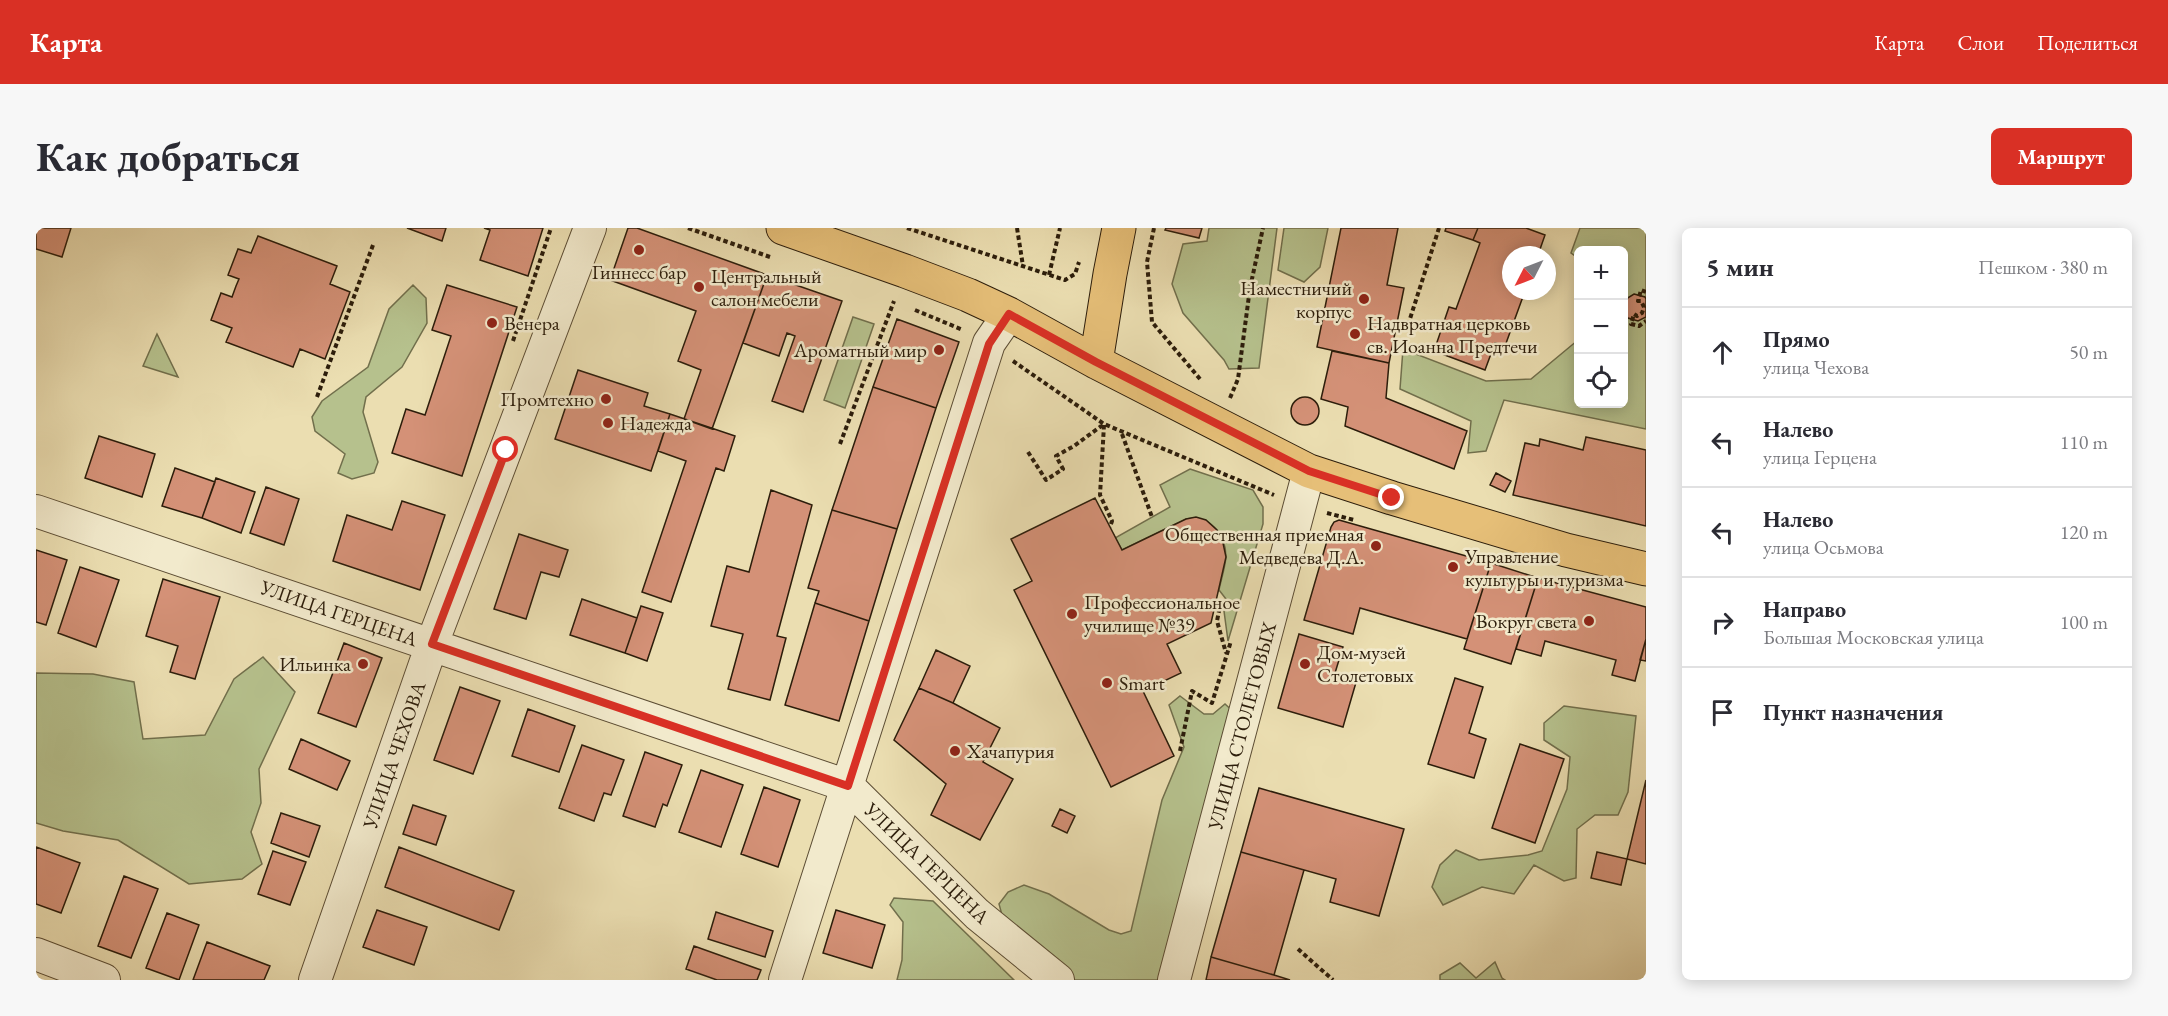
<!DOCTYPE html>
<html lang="ru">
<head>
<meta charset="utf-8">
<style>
	:root { --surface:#fff; --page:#f7f7f7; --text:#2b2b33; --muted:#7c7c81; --line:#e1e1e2; --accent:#d93025 }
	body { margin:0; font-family:"EB Garamond",serif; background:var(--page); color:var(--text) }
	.controls { position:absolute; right:18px; top:18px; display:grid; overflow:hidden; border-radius:9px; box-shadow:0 3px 15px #0003 }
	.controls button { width:54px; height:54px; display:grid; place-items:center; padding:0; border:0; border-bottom:2px solid var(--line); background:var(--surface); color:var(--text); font:30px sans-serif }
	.compass { position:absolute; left:1466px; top:18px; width:54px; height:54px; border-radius:50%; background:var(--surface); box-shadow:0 3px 15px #0003; rotate:228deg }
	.stop { position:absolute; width:18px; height:18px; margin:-14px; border:4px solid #d93025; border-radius:50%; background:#fff }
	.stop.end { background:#d93025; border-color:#fff; box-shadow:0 2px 6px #0008 }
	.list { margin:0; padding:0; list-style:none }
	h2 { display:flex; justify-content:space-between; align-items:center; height:78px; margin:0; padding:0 24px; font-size:26px }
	h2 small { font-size:20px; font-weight:400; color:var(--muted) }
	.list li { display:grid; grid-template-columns:39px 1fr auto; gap:18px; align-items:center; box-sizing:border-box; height:90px; padding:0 24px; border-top:2px solid var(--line) }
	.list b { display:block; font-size:22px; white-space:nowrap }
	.list p { margin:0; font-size:20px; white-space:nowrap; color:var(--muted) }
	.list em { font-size:20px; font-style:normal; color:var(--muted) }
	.icon { flex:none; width:33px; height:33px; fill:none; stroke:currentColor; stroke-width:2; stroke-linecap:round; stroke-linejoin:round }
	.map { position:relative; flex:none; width:1610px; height:752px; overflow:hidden; border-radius:9px }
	header { display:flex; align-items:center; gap:36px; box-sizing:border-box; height:84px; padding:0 30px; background:var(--accent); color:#fff }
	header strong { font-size:28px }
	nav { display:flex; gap:33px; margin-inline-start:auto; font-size:21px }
	.intro { display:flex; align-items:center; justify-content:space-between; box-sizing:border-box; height:144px; padding:0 36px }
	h1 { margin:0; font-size:42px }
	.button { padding:15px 27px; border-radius:9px; background:var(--accent); color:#fff; font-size:21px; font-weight:700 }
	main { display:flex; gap:36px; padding:0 36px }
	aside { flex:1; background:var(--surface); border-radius:9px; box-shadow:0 3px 15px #0003 }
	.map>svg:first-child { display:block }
	.green { fill:#b6c18d; stroke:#716f4c; stroke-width:1.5 }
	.building { fill:#d49177; stroke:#2c1d0b; stroke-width:1.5 }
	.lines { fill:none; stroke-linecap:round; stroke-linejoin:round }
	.minor-casing { stroke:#5c4d34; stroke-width:34 }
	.major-casing { stroke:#2c1d0b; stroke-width:35 }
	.path { stroke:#2c1d0b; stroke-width:4; stroke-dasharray:4.5 3; stroke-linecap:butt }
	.minor { stroke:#f2eacc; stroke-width:32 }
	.major { stroke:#e6bf78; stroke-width:33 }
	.route { stroke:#d93025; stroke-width:8 }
	.poi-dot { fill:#8f2418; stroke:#f2eacc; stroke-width:2 }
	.labels { text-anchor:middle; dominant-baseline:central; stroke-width:5; stroke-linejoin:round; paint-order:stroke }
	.poi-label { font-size:20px; fill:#2c1d0b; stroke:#f2eacc; text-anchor:start }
	.street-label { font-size:20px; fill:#2c1d0b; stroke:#f2eacc }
</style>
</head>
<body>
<header>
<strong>Карта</strong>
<nav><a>Карта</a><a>Слои</a><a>Поделиться</a></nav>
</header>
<div class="intro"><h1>Как добраться</h1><a class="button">Маршрут</a></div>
<main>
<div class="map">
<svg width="1610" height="752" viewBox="0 0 1610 752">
	<rect width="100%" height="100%" fill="#ebdeb1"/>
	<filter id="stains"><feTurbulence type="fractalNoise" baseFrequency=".00333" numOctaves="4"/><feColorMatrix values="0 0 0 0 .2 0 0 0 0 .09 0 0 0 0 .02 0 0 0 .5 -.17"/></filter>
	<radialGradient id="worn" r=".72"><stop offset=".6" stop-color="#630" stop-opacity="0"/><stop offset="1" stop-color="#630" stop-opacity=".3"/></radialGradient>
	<path class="green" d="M 1173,0 L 1241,0 L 1223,140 L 1193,141 L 1188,132 L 1147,85 L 1136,56 L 1147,16 L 1171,13 Z
		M 1248,0 L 1292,0 L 1284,39 L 1268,54 L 1242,42 Z
		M 1544,0 L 1610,0 L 1610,201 L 1468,172 L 1450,223 L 1432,225 L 1435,193 L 1364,161 L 1367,121 L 1450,153 L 1495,151 L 1542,112 L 1542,176 L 1588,176 L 1588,22 L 1542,22 L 1542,30 L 1535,25 Z
		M 377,57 L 390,70 L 391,95 L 366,139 L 330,169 L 327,184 L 342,234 L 338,245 L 316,251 L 302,245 L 309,226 L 279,203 L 276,189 L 286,173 L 332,139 L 353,81 Z
		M 817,89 L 838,96 L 809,180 L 788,172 Z
		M 121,106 L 142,149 L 107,138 Z
		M 1154,241 L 1217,262 L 1227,279 L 1227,296 L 1192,413 L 1188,383 L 1190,371 L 1183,362 C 1185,352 1189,340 1190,329 C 1190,306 1173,286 1150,291 L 1086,322 L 1079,310 L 1134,279 L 1124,257 Z
		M 227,429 L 259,464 L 223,541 L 225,575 L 215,604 L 226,636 L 206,651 L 153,656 L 82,612 L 27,603 L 0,595 L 0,445 L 57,446 L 98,454 L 107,511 L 169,507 L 198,451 Z
		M 1144,468 L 1168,486 L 1177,486 L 1189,476 L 1201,487 L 1126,752 L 1039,752 L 1015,730 L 969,698 L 963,676 L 972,664 L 988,657 L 1013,666 L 1073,702 L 1085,706 L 1095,703 L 1126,572 L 1148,519 L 1133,477 Z
		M 1528,478 L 1600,488 L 1592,564 L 1582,587 L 1559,587 L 1541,601 L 1540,650 L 1528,653 L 1498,637 L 1478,666 L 1446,659 L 1407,677 L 1396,659 L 1404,637 L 1420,622 L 1443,632 L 1492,627 L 1506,623 L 1531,561 L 1534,529 L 1508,512 L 1508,495 Z
		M 858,670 L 897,673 L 978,752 L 861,752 L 866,732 L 867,694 L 854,677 Z
		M 1459,734 L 1466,750 L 1469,752 L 1404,752 L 1404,747 L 1424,735 L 1440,750 Z"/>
	<path class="building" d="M 0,0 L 35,0 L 26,29 L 0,21 Z
		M 371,0 L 410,0 L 406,13 Z
		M 448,0 L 507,0 L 492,48 L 444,32 L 454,2 Z
		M 592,0 L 601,0 L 731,47 L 676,201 L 648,191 L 665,142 L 642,133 L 660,83 L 574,52 Z
		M 1130,0 L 1166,0 L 1163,10 L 1129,2 Z
		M 1305,0 L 1362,0 L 1351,57 L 1368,60 L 1353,135 L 1281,119 Z
		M 1410,0 L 1442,0 L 1437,12 L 1409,3 Z
		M 1442,0 L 1490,0 L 1509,7 L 1502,27 L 1475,27 L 1475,63 L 1489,63 L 1469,118 L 1459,115 L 1449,142 L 1398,123 L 1413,79 L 1420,81 L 1444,15 L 1437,12 Z
		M 222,8 L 301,38 L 294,56 L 314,64 L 289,131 L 264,121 L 257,139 L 190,114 L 196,100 L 175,92 L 185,65 L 196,69 L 200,58 L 203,51 L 192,47 L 202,21 L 215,25 Z
		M 731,47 L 806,73 L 767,184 L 736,173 L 759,108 L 751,105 L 743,128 L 707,115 Z
		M 411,57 L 481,79 L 426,248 L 356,225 L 370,181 L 389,187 L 415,108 L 396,102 Z
		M 1598,66 L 1609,69 L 1610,71 L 1610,89 L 1602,93 L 1592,90 L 1588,83 L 1590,71 Z
		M 861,91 L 923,114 L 900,180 L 837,159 Z
		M 1296,123 L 1353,135 L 1350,170 L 1431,203 L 1418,241 L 1309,198 L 1312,179 L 1285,171 Z
		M 542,142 L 612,165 L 608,178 L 634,186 L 615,243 L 519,211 Z
		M 837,159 L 900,180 L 861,301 L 796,282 Z
		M1255 183a14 14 0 1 1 28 0a14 14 0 1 1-28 0Z
		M 634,186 L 699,208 L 688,243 L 680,240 L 635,374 L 606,364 L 650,233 L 622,223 Z
		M 63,208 L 119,226 L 106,269 L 49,250 Z
		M 1550,209 L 1610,222 L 1610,298 L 1477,267 L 1489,215 L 1503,218 L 1504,211 L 1547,222 Z
		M 139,240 L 179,254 L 166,290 L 126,278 Z
		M 1460,245 L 1475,253 L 1469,264 L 1454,257 Z
		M 180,250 L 219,264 L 205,305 L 166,290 Z
		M 230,259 L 263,271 L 248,317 L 214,305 Z
		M 735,262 L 776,277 L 741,408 L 750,410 L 734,472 L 692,461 L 707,406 L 675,398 L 691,338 L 713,344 Z
		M 1059,270 L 1086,322 L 1150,291 L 1160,289 L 1170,292 L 1181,302 L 1187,315 L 1190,329 L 1175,395 L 1131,416 L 1145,445 L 1107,463 L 1138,528 L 1075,559 L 978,362 L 996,353 L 975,311 Z
		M 366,273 L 409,287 L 384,362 L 297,333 L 311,287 L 356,302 Z
		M 796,282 L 861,301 L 833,393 L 779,375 L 783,363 L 772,360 Z
		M 1303,292 L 1455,335 L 1431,411 L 1324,380 L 1317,406 L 1268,392 L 1295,299 L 1298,294 Z
		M 483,306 L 532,322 L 523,349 L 505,344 L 490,391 L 458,381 Z
		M 0,322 L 31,332 L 10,397 L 0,394 Z
		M 1455,335 L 1502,350 L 1475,436 L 1428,421 Z
		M 44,339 L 83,352 L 60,419 L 22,405 Z
		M 1502,350 L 1610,379 L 1610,411 L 1599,453 L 1576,447 L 1580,432 L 1509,413 L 1505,428 L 1480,421 Z
		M 127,351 L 184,369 L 159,451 L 134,444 L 142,418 L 110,408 Z
		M 546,371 L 601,390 L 589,425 L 534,407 Z
		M 779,375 L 833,393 L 803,493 L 749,477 Z
		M 605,378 L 627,385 L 611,433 L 589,425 Z
		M 1263,406 L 1307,419 L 1299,445 L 1321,451 L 1307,499 L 1242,480 Z
		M 1610,411 L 1610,433 L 1604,432 Z
		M 308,415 L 346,430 L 320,499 L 282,485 Z
		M 900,422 L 934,438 L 917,475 L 883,460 Z
		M 1419,450 L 1447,459 L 1433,505 L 1450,511 L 1438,550 L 1392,536 Z
		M 424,459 L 464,473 L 437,546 L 398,532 Z
		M 883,460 L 917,475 L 964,500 L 947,534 L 977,551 L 944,612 L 895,587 L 910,556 L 858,512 Z
		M 492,481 L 539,498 L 523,544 L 476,528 Z
		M 265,511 L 314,533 L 301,562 L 253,541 Z
		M 1484,516 L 1528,531 L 1499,615 L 1456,600 Z
		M 546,517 L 588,532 L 575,567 L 568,565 L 558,593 L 523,580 Z
		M 609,524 L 646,537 L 631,578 L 627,576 L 619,599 L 587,588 Z
		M 665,542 L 707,557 L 685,619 L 643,604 Z
		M 1610,552 L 1610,636 L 1591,631 Z
		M 728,559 L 764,572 L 742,639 L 705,626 Z
		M 1223,560 L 1368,601 L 1343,688 L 1294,674 L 1300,651 L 1205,624 Z
		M 377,577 L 410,588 L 400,617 L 367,606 Z
		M 1024,581 L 1039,588 L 1031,605 L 1016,598 Z
		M 245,585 L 284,598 L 273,629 L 235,615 Z
		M 0,619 L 44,635 L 25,685 L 0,676 Z
		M 363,619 L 478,663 L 463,702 L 349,659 Z
		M 237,623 L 270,634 L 254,677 L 222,666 Z
		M 1205,624 L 1268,642 L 1238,747 L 1175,729 Z
		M 1561,624 L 1591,631 L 1585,657 L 1555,650 Z
		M 88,648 L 122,661 L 95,730 L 62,718 Z
		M 341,682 L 391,699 L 378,737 L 327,719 Z
		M 800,682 L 849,697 L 836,740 L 787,725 Z
		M 680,684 L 737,703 L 729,729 L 672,711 Z
		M 131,685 L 163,697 L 143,752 L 110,740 Z
		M 171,714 L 234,738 L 228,752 L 157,752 Z
		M 658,718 L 725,742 L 721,752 L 681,752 L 650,741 Z
		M 1175,729 L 1238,747 L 1254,752 L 1170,752 Z"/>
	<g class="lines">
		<g class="minor-casing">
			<path id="minor" d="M 0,283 L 812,558 L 941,686 L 1022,752
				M 0,726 L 68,752
				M 279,752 L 396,416 L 554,0
				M 749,752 L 953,115 L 973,86
				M 1138,752 L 1273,243"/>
		</g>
		<g class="major-casing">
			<path id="major" d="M 747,0 L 869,43 L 932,67 L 973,86 L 1060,134 L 1273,243 L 1356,270 L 1530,322 L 1610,341
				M 1060,134 L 1074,46 L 1083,0"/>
		</g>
		<path class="path" d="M 652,0 L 734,29
			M 871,0 L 1029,52 L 1039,46 L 1043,34
			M 981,0 L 987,38
			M 1118,0 L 1111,34 L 1116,94 L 1164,151
			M 1013,47 L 1024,0
			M 1610,64 L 1605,62 L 1602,73 L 1605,73 L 1608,79 L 1606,85 L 1601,88 L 1598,86 L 1595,96 L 1603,98 L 1610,93
			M 879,82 L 927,102
			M 1372,97 L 1403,0
			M 477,113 L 515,0
			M 977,133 L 1068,196 L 1238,267
			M 281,169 L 337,17
			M 1194,170 L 1202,151 L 1214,60 L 1227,0
			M 1068,197 L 1064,267 L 1076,293 L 1074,299
			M 1086,206 L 1116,289
			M 804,216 L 858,73
			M 992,224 L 1010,252 L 1027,241 L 1020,228 L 1038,218 L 1068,196
			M 1291,285 L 1318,292
			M 1185,373 L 1181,393 L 1190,425
			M 1144,523 L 1156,463 L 1176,475 L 1195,413
			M 1262,721 L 1297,752"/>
		<use href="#minor" class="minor"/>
		<use href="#major" class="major"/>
	</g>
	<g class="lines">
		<path class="route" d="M 470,222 L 396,416 L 812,558 L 953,116 L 973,86 L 1060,134 L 1273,243 L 1356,270"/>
	</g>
	<g class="poi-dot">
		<circle cx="603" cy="22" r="6"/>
		<circle cx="663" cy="59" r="6"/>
		<circle cx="1328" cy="71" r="6"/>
		<circle cx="456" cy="95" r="6"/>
		<circle cx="1319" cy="106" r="6"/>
		<circle cx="903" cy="122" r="6"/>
		<circle cx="570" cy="171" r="6"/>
		<circle cx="572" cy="195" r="6"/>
		<circle cx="1340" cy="318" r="6"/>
		<circle cx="1417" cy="339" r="6"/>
		<circle cx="1036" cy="386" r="6"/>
		<circle cx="1553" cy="393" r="6"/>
		<circle cx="327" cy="436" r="6"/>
		<circle cx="1269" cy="436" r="6"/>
		<circle cx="1071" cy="455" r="6"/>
		<circle cx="919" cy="523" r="6"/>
	</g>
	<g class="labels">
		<g class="poi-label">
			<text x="603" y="44" text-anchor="middle">Гиннесс бар</text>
			<text x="675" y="48">Центральный<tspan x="675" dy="23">салон мебели</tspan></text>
			<text x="1316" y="60" text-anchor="end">Наместничий<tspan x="1316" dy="23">корпус</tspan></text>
			<text x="468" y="95">Венера</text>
			<text x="1331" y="95">Надвратная церковь<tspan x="1331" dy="23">св. Иоанна Предтечи</tspan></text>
			<text x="891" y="122" text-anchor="end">Ароматный мир</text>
			<text x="558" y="171" text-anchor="end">Промтехно</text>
			<text x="584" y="195">Надежда</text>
			<text x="1328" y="306" text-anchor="end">Общественная приемная<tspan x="1328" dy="23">Медведева Д.А.</tspan></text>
			<text x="1429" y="328">Управление<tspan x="1429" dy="23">культуры и туризма</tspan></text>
			<text x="1048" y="374">Профессиональное<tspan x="1048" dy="23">училище №39</tspan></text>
			<text x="1541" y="393" text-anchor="end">Вокруг света</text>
			<text x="1281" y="424">Дом-музей<tspan x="1281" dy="23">Столетовых</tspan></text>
			<text x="315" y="436" text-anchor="end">Ильинка</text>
			<text x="1083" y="455">Smart</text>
			<text x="931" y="523">Хачапурия</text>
		</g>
		<g class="street-label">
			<text transform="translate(303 385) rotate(19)">УЛИЦА ГЕРЦЕНА</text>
			<text transform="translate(1206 498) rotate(-75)">УЛИЦА СТОЛЕТОВЫХ</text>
			<text transform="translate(358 527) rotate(-71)">УЛИЦА ЧЕХОВА</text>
			<text transform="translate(891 635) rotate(44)">УЛИЦА ГЕРЦЕНА</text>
		</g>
	</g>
	<rect width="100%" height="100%" filter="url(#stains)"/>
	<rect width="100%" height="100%" fill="url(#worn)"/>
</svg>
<div class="controls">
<button>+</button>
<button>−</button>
<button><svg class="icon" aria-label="locate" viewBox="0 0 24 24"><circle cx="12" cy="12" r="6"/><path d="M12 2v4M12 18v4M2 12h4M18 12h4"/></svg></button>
</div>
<svg class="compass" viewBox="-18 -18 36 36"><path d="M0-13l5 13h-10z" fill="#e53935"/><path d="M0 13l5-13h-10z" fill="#7c7c81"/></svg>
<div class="stop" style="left:470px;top:222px"></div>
<div class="stop end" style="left:1356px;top:270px"></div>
</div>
<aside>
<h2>5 мин<small>Пешком · 380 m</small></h2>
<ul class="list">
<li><svg class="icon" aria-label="ahead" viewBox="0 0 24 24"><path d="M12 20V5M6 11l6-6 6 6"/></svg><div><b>Прямо</b><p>улица Чехова</p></div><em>50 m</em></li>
<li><svg class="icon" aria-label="left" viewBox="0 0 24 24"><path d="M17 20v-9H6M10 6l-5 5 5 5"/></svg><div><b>Налево</b><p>улица Герцена</p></div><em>110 m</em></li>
<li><svg class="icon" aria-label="left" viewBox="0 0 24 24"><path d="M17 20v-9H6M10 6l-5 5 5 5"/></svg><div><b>Налево</b><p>улица Осьмова</p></div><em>120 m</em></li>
<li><svg class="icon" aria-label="right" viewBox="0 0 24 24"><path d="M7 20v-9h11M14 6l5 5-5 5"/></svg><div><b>Направо</b><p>Большая Московская улица</p></div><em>100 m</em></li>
<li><svg class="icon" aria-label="arrive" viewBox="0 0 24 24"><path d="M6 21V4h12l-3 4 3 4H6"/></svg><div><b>Пункт назначения</b></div></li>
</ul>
</aside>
</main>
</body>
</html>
